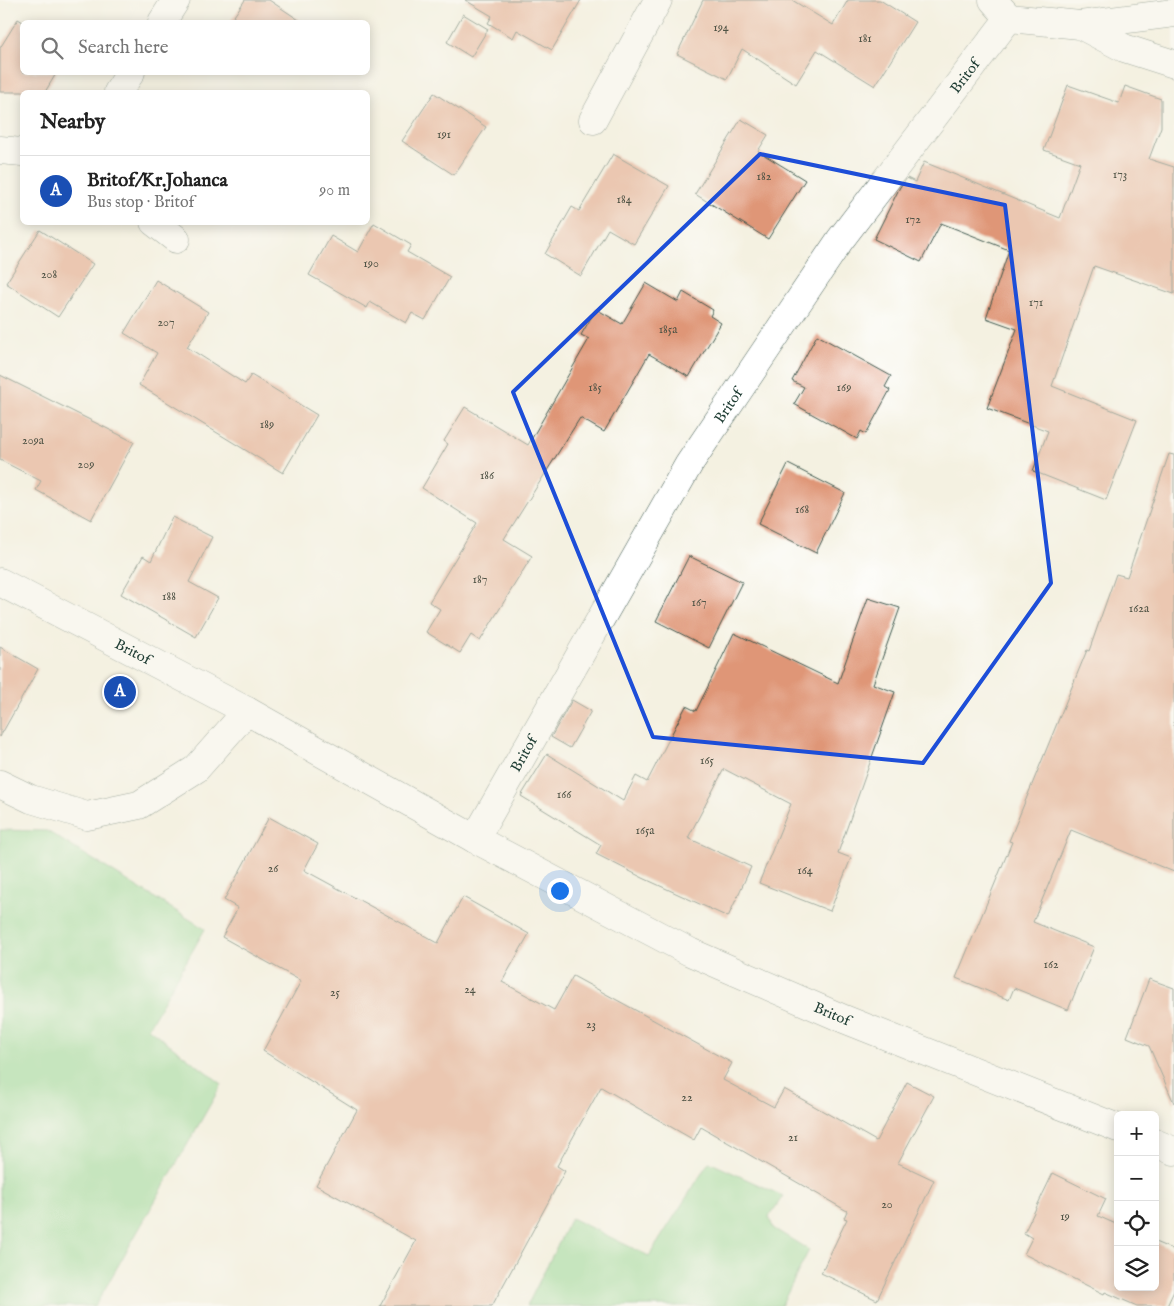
<!DOCTYPE html>
<html lang="en">
<head>
<meta charset="utf-8">
<style>
	:root { --surface:#fff; --page:#f2f2f2; --text:#222; --muted:#767676; --line:#e0e0e0; --accent:#2563eb }
	body { margin:0; font-family:"IM FELL English",serif; background:var(--page); color:var(--text) }
	.controls { position:absolute; right:15px; bottom:15px; display:grid; overflow:hidden; border-radius:8px; box-shadow:0 2px 12px #0003 }
	.controls button { width:45px; height:45px; display:grid; place-items:center; padding:0; border:0; border-bottom:1px solid var(--line); background:var(--surface); color:var(--text); font:25px sans-serif }
	.you { position:absolute; left:559px; top:890px; width:18px; height:18px; margin:-12px; border:4px solid #fff; border-radius:50%; background:#1a73e8; box-shadow:0 0 0 8px #1a73e833 }
	.badge { display:grid; place-items:center; width:32px; height:32px; border-radius:50%; background:var(--accent); color:#fff; font-size:16px; font-weight:700 }
	.pin { position:absolute; translate:-50% -50%; border:2px solid #fff; box-shadow:0 1px 5px #0006 }
	.list { margin:0; padding:0; list-style:none }
	h2 { display:flex; justify-content:space-between; align-items:center; height:65px; margin:0; padding:0 20px; font-size:21px }
	h2 small { font-size:16px; font-weight:400; color:var(--muted) }
	.list li { display:grid; grid-template-columns:32px 1fr auto; gap:15px; align-items:center; box-sizing:border-box; height:70px; padding:0 20px; border-top:1px solid var(--line) }
	.list b { display:block; font-size:19px; white-space:nowrap }
	.list p { margin:0; font-size:16px; white-space:nowrap; color:var(--muted) }
	.list em { font-size:16px; font-style:normal; color:var(--muted) }
	.icon { flex:none; width:28px; height:28px; fill:none; stroke:currentColor; stroke-width:2; stroke-linecap:round; stroke-linejoin:round }
	.map { position:relative; flex:none; width:1174px; height:1306px; overflow:hidden }
	.search { position:absolute; background:var(--surface); box-shadow:0 2px 12px #0003; left:20px; top:20px; width:350px; height:55px; display:flex; align-items:center; gap:12px; box-sizing:border-box; padding:0 18px; border-radius:8px; color:var(--muted); font-size:19px }
	.panel { position:absolute; background:var(--surface); box-shadow:0 2px 12px #0003; left:20px; top:90px; width:350px; height:135px; border-radius:8px }
	.map>svg:first-child { display:block }
	.green { fill:#8fd792; stroke:#578a63 }
	.building { fill:#df9677 }
	.lines { fill:none; stroke-linecap:round; stroke-linejoin:round }
	.minor-casing { stroke:#3f584e; stroke-width:29 }
	.tertiary-casing { stroke:#3f584e; stroke-width:29 }
	.minor { stroke:#fff; stroke-width:28 }
	.tertiary { stroke:#fff; stroke-width:28 }
	.marked { fill:none; stroke:#1d4ed8; stroke-width:4; stroke-linejoin:round }
	.labels { text-anchor:middle; dominant-baseline:central; stroke-width:5; stroke-linejoin:round; paint-order:stroke }
	.number-label { font-size:12px; fill:#4f5345 }
	.street-label { font-size:15px; fill:#1f3d34; stroke:#fff }
</style>
</head>
<body>
<div class="map">
<svg width="1174" height="1306" viewBox="0 0 1174 1306">
	<rect width="100%" height="100%" fill="#fff"/>
	<filter id="ink" filterUnits="userSpaceOnUse"><feTurbulence type="fractalNoise" baseFrequency=".02" numOctaves="2"/><feDisplacementMap in="SourceGraphic" scale="10" xChannelSelector="R" yChannelSelector="G"/><feConvolveMatrix kernelMatrix="1 2 1 2 8 2 1 2 1" color-interpolation-filters="sRGB"/></filter>
	<filter id="wash" filterUnits="userSpaceOnUse"><feTurbulence type="fractalNoise" baseFrequency=".0096" numOctaves="4" result="noise"/><feDisplacementMap in="SourceGraphic" scale="20" xChannelSelector="R" yChannelSelector="G"/><feGaussianBlur stdDeviation="1.12" result="paint"/><feColorMatrix in="noise" values="0 0 0 0 0 0 0 0 0 0 0 0 0 0 0 0 0 1.4 0 .05"/><feComposite in="paint" operator="in"/></filter>
	<g filter="url(#wash)">
		<rect width="100%" height="100%" fill="#f4f1e1"/>
		<path class="green" d="M 0,830 L 47,831 L 205,929 L 148,1028 L 222,1084 L 95,1306 L 0,1306 Z
			M 709,1162 L 783,1196 L 769,1217 L 773,1228 L 809,1250 L 781,1306 L 527,1306 L 571,1218 L 649,1256 Z"/>
		<g id="blocks">
			<path class="building" d="M 245,0 L 269,0 L 302,22 L 230,22 Z
				M 465,0 L 581,0 L 552,50 L 517,30 L 513,38 L 488,23 L 492,16 Z
				M 703,0 L 792,0 L 833,25 L 848,0 L 880,0 L 915,22 L 875,86 L 817,50 L 796,84 L 742,49 L 727,79 L 677,54 Z
				M 463,14 L 488,29 L 471,57 L 447,42 Z
				M 18,19 L 23,22 L 22,72 L 57,72 L 45,92 L 0,92 L 0,48 Z
				M 1068,85 L 1119,103 L 1125,86 L 1161,99 L 1161,127 L 1149,159 L 1174,167 L 1174,294 L 1094,266 L 1052,386 L 1137,420 L 1106,500 L 1033,471 L 1048,431 L 987,408 L 1017,329 L 986,318 L 1009,250 L 941,223 L 921,262 L 874,239 L 900,187 L 907,178 L 915,182 L 924,162 L 1060,218 L 1080,163 L 1044,150 Z
				M 434,93 L 486,127 L 454,175 L 402,141 Z
				M 741,119 L 768,135 L 758,151 L 805,180 L 768,239 L 695,194 Z
				M 613,154 L 669,186 L 634,244 L 608,229 L 581,276 L 545,254 L 572,207 L 579,211 Z
				M 374,223 L 411,245 L 407,252 L 450,277 L 425,320 L 412,313 L 406,323 L 370,302 L 367,308 L 309,275 L 331,236 L 358,252 Z
				M 40,230 L 93,264 L 58,317 L 6,283 Z
				M 156,280 L 208,312 L 187,347 L 245,384 L 251,375 L 317,415 L 283,473 L 139,385 L 157,353 L 124,333 Z
				M 646,283 L 678,302 L 683,292 L 713,310 L 710,316 L 721,323 L 689,377 L 649,354 L 604,432 L 580,418 L 504,539 L 532,556 L 480,641 L 471,635 L 460,653 L 426,632 L 440,609 L 429,602 L 477,523 L 422,488 L 448,444 L 444,441 L 465,407 L 528,445 L 589,339 L 581,335 L 596,309 L 622,324 Z
				M 817,335 L 891,376 L 885,387 L 890,390 L 866,434 L 861,431 L 857,439 L 794,404 L 804,387 L 792,381 Z
				M 0,375 L 134,442 L 91,520 L 36,490 L 41,481 L 0,460 Z
				M 1169,454 L 1174,455 L 1174,872 L 1071,830 L 1033,922 L 1094,947 L 1068,1010 L 1014,988 L 1009,1000 L 956,978 L 1012,842 L 1009,841 L 1087,650 L 1089,651 L 1116,574 L 1127,577 Z
				M 788,464 L 845,493 L 816,553 L 758,524 Z
				M 172,517 L 212,537 L 189,582 L 218,598 L 196,637 L 121,594 L 143,556 L 151,561 Z
				M 689,556 L 742,582 L 709,648 L 656,621 Z
				M 868,598 L 900,608 L 873,684 L 895,692 L 838,853 L 851,858 L 830,911 L 759,883 L 791,804 L 724,769 L 688,838 L 751,867 L 728,917 L 643,878 L 596,854 L 601,845 L 521,796 L 547,754 L 623,801 L 636,776 L 647,782 L 686,706 L 696,711 L 734,633 L 838,683 Z
				M 0,647 L 38,669 L 0,737 Z
				M 572,700 L 591,711 L 570,748 L 551,737 Z
				M 269,817 L 318,844 L 304,870 L 438,943 L 463,897 L 529,934 L 502,982 L 554,1010 L 573,976 L 732,1063 L 723,1080 L 774,1107 L 784,1089 L 876,1141 L 907,1082 L 934,1096 L 898,1163 L 934,1180 L 877,1300 L 821,1273 L 847,1219 L 844,1218 L 847,1211 L 701,1127 L 694,1140 L 601,1087 L 557,1166 L 565,1171 L 492,1306 L 380,1306 L 416,1241 L 316,1185 L 357,1110 L 263,1051 L 301,981 L 222,937 L 238,908 L 224,900 Z
				M 1149,979 L 1174,988 L 1174,1103 L 1149,1046 L 1127,1037 Z
				M 1053,1173 L 1106,1199 L 1098,1216 L 1118,1225 L 1118,1287 L 1155,1287 L 1155,1242 L 1174,1250 L 1174,1291 L 1167,1306 L 1137,1306 L 1105,1292 L 1104,1294 L 1024,1254 L 1032,1238 L 1024,1233 Z"/>
		</g>
	</g>
	<g filter="url(#ink)">
		<use href="#blocks" fill-opacity="0" stroke="#3f584e" stroke-width="1"/>
		<g class="lines">
			<g class="minor-casing">
				<g id="minor">
					<path d="M 993,0 L 1009,18"/>
					<path d="M 1009,18 L 1080,25 L 1124,48 L 1174,64"/>
					<path d="M 162,22 L 176,0"/>
					<path d="M 1080,25 L 1174,13"/>
					<path d="M 118,92 L 131,72"/>
					<path d="M 593,120 L 658,0"/>
					<path d="M 0,150 L 22,152"/>
					<path d="M 154,222 L 176,239"/>
					<path d="M 0,784 L 31,799 L 87,816 L 139,805 L 196,769 L 247,711"/>
					<path id="s1" d="M 475,839 L 689,464 L 840,240 L 1009,18"/>
				</g>
			</g>
			<g class="tertiary-casing">
				<g id="tertiary">
					<path id="s2" d="M 0,582 L 247,711 L 475,839 L 690,952 L 844,1019 L 1118,1128"/>
					<path d="M 1155,1143 L 1174,1151"/>
				</g>
			</g>
			<use href="#minor" class="minor"/>
			<use href="#tertiary" class="tertiary"/>
		</g>
	</g>
	<path d="M0 0H1174V1306H0ZM 760,154 L 1005,205 L 1051,583 L 923,763 L 653,737 L 513,392 Z" fill="#f4f1e1" fill-opacity=".55" fill-rule="evenodd"/>
	<path class="marked" d="M 760,154 L 1005,205 L 1051,583 L 923,763 L 653,737 L 513,392 Z"/>
	<g class="labels">
		<g class="number-label">
			<text x="721" y="27">194</text>
			<text x="865" y="38">181</text>
			<text x="444" y="134">191</text>
			<text x="1120" y="174">173</text>
			<text x="764" y="176">182</text>
			<text x="624" y="199">184</text>
			<text x="913" y="219">172</text>
			<text x="371" y="263">190</text>
			<text x="49" y="274">208</text>
			<text x="1036" y="302">171</text>
			<text x="166" y="322">207</text>
			<text x="668" y="329">185a</text>
			<text x="595" y="387">185</text>
			<text x="844" y="387">169</text>
			<text x="267" y="424">189</text>
			<text x="33" y="440">209a</text>
			<text x="86" y="464">209</text>
			<text x="487" y="475">186</text>
			<text x="802" y="509">168</text>
			<text x="480" y="579">187</text>
			<text x="169" y="596">188</text>
			<text x="699" y="602">167</text>
			<text x="1139" y="608">162a</text>
			<text x="707" y="760">165</text>
			<text x="564" y="794">166</text>
			<text x="645" y="830">165a</text>
			<text x="273" y="868">26</text>
			<text x="805" y="870">164</text>
			<text x="1051" y="964">162</text>
			<text x="470" y="989">24</text>
			<text x="335" y="992">25</text>
			<text x="591" y="1024">23</text>
			<text x="687" y="1097">22</text>
			<text x="793" y="1137">21</text>
			<text x="887" y="1204">20</text>
			<text x="1065" y="1216">19</text>
		</g>
		<g class="street-label">
			<text stroke="none"><textPath href="#s1" startOffset="908">Britof</textPath></text>
			<text stroke="none"><textPath href="#s1" startOffset="502">Britof</textPath></text>
			<text stroke="none"><textPath href="#s2" startOffset="150">Britof</textPath></text>
			<text stroke="none"><textPath href="#s1" startOffset="98">Britof</textPath></text>
			<text stroke="none"><textPath href="#s2" startOffset="938">Britof</textPath></text>
		</g>
	</g>
</svg>
<div class="controls">
<button>+</button>
<button>−</button>
<button><svg class="icon" aria-label="locate" viewBox="0 0 24 24"><circle cx="12" cy="12" r="6"/><path d="M12 2v4M12 18v4M2 12h4M18 12h4"/></svg></button>
<button><svg class="icon" aria-label="layers" viewBox="0 0 24 24"><path d="M12 4l9 5-9 5-9-5zM3 14l9 5 9-5"/></svg></button>
</div>
<div class="you"></div>
<div class="pin badge" style="left:120px;top:692px;background:#1a4fb4">A</div>
<div class="search"><svg class="icon" aria-label="search" viewBox="0 0 24 24"><circle cx="10" cy="10" r="6"/><path d="M15 15l6 6"/></svg>Search here</div>
<section class="panel">
<h2>Nearby<small></small></h2>
<ul class="list">
<li><span class="badge" style="background:#1a4fb4">A</span><div><b>Britof/Kr.Johanca</b><p>Bus stop · Britof</p></div><em>90 m</em></li>
</ul>
</section>
</div>
</body>
</html>
